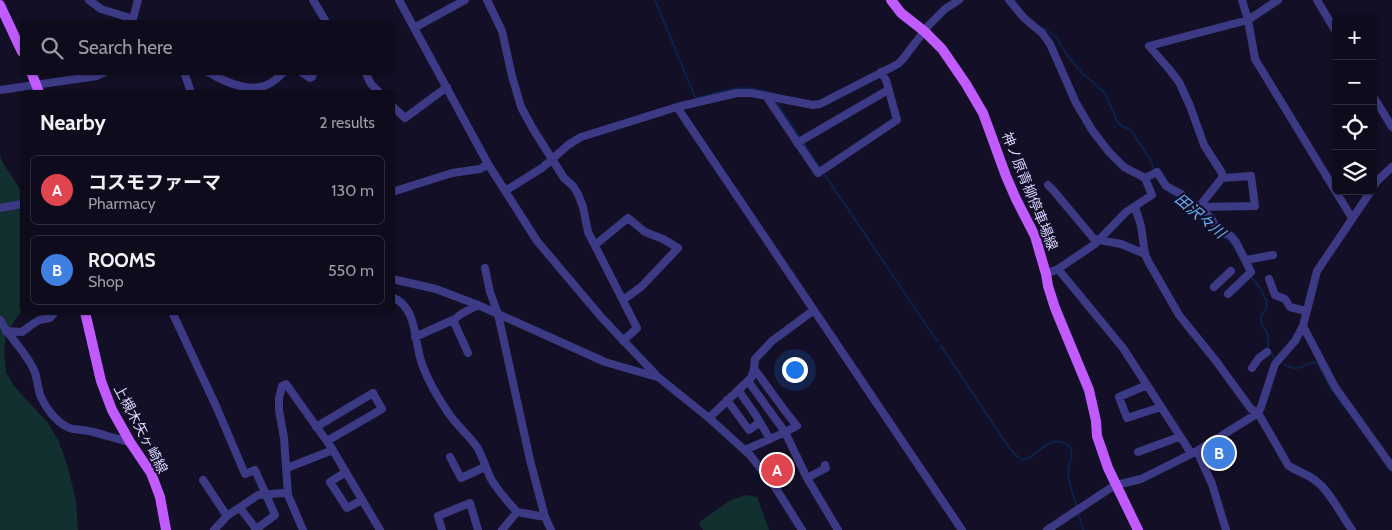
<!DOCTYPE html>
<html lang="en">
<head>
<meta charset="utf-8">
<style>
	:root { --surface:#0e0b1c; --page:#171425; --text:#f1f3f6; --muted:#9b9ba3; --line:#2e2b3b; --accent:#0f766e }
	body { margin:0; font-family:Cabin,"Noto Sans JP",sans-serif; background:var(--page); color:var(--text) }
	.controls { position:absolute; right:15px; top:15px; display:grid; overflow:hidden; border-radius:8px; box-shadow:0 1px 4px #0004 }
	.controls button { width:45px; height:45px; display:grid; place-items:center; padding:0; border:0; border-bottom:1px solid var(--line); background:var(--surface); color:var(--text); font:25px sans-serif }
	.you { position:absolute; left:794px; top:369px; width:18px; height:18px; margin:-12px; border:4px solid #fff; border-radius:50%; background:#1a73e8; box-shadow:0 0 0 8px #1a73e833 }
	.badge { display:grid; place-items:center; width:32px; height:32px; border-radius:50%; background:var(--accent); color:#fff; font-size:16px; font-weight:700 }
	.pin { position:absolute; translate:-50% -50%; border:2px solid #fff; box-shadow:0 1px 5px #0006 }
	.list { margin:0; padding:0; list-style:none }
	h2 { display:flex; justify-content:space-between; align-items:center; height:65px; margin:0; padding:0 20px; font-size:21px }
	h2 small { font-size:16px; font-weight:400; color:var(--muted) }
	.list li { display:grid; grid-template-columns:32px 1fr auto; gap:15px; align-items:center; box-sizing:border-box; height:70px; margin:0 10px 10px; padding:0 10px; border:1px solid var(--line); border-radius:8px }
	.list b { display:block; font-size:19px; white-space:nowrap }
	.list p { margin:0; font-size:16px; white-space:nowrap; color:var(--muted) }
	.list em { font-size:16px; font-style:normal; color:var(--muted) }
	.icon { flex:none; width:28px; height:28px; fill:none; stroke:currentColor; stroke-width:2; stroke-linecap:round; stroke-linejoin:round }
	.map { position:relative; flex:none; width:1392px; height:530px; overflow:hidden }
	.search { position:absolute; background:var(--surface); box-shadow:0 1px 4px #0004; left:20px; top:20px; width:375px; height:55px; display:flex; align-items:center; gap:12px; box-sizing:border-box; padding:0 18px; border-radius:8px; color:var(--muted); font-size:19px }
	.panel { position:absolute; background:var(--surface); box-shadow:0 1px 4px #0004; left:20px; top:90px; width:375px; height:225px; border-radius:8px }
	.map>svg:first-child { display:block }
	.green { fill:#12302f }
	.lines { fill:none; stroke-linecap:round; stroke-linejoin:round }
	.stream { stroke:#0c2248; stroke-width:2 }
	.minor { stroke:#3d3a85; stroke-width:8 }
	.major { stroke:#c25bff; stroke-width:10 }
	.labels { text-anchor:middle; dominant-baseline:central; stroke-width:4.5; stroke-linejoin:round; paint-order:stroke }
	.street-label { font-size:14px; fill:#d9d4ff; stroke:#130f26 }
	.water-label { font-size:15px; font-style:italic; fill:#62b6ff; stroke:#130f26 }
</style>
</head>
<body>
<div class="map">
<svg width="1392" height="530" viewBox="0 0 1392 530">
	<rect width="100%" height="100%" fill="#130f26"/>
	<path class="green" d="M 0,155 L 3,163 L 22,192 L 22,310 L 6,334 L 4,353 L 6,372 L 14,386 L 48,423 L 58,440 L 67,464 L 76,500 L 78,530 L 0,530 Z
		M 746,495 L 757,497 L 769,530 L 703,530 L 699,523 L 702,520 L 731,500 Z"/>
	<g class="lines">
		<path class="stream" d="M 655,0 L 695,97 L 697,98 C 724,91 746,82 773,94
			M 1014,0 L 1020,8
			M 1042,28 L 1045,29 L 1057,38 L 1066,54 L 1082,73 L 1105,93 L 1117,121 L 1121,126 L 1131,130 L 1133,133 L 1150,159 L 1154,170
			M 775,100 L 799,136
			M 804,144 L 820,168
			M 825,175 L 937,341
			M 1169,192 L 1186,203
			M 1204,216 L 1213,228
			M 1220,235 L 1229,240 L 1237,252
			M 1250,276 L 1260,288 L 1266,300 L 1267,306 L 1261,317 L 1261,322 L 1268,335 L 1268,349 L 1274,358
			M 941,346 L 1010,449 L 1018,457 L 1023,460 C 1035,457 1042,445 1053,442 C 1057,441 1061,442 1064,443 C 1079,448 1067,464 1068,474 C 1069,485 1074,497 1077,508
			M 1284,364 C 1295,372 1302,367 1313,362 L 1317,363 L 1332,390 L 1347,410
			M 1078,512 L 1083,530"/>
		<path class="minor" d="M 89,0 L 101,9 L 133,19
			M 313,0 L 325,20 L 325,22
			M 399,0 L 488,164 L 537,241 L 602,318 L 658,377 L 709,418 L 750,455 L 775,487 L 802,530
			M 487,0 L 502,31 L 512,76 L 521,107 L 533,129 L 564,178 L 573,186 L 578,194 L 583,207 L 588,232 L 637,328 L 623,341
			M 1009,0 L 1024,18 L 1042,33 L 1050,44 L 1076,103 L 1092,130 L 1109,152 L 1124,167 L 1145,178 L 1152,195 L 1126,212 L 1095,244 L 1058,269 L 1046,274
			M 1242,0 L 1248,20 L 1255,59 L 1352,218
			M 1317,0 L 1336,32
			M 132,22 L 138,0
			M 414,28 L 465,0
			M 184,72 L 191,92
			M 208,72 C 223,81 247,92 264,86 C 271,84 279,77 284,72
			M 301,72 L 310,78 L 312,77 L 314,72
			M 365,72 L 371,84 L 379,92
			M 0,90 L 97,76 L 105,72
			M 766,96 L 818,173 L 897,120 L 886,80 L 881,72
			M 1373,96 L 1392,127
			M 392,106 L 405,118 L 447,87
			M 677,107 L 962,530
			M 797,143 L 888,90
			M 1145,178 L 1157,172 L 1166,186 L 1181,194 L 1191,203 L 1199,207 L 1222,178 L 1222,173 L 1204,145 L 1190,106 L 1179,82 L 1169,69 L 1149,46 L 1248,20 L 1278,0
			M 1048,185 L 1053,190 L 1094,239 L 1121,244 L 1145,254
			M 1373,187 L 1378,180 L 1392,167
			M 505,191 L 542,168 L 568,145 L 581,137 L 677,107 L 737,93 L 751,93 L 813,105 L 820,104 L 898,64 L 902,60 L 929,25 L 945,9 L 959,0
			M 392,192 L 452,173 L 480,169 L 488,164
			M 1135,207 L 1141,226 L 1145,254 L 1148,261 L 1179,315 L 1216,361 L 1251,409 L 1258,413 L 1288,465 C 1297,472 1308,474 1316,481 C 1329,490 1342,516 1352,530
			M 1199,207 L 1211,218 L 1217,229 L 1231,236 L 1236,242 L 1251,272 L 1228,294
			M 1199,207 L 1255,206 L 1251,176 L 1222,178
			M 0,208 L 22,204
			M 595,245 L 628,218 L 645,232 L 663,239 L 678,248 L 641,287 L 623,300
			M 1246,260 L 1273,255
			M 485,268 L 490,292 L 498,314 L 530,460 L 545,517 L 551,530
			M 1058,269 L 1123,348 L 1191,453
			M 392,279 L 436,289 L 478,305 L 605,362 L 657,377
			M 1269,279 L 1275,295 L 1285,299 L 1290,307 L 1306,311
			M 1214,287 L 1231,271
			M 392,297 C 417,307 414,339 421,361 C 428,382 439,400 452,418 C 460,428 470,437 477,447 C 483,457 486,469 491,479 C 498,491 508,502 517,512 L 545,517
			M 172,312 L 216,406 L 245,474 L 255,470 L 275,515 L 255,530
			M 0,320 C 9,337 24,350 33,368 C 38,377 37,388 41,397 C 47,410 59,426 73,429 C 80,430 86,430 93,432 C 105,435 117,439 130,442
			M 453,320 L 468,353
			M 1303,326 L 1335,387 L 1392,467
			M 6,331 L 22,332 L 30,326 L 39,320 L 50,318 L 55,312
			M 415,337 L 455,319 L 461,314 L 478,305
			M 1252,368 L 1259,358 L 1267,352
			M 754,369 C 769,388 782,408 797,426 L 785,432 L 807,478 L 838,530
			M 748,381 L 785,432 L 770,439
			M 1147,385 L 1119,397 L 1127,418 L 1161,407
			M 738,390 L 755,414 L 770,439 L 745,450
			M 727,400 L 749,430 L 760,422
			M 709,418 L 751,378 L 754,369 L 755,359 L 772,341 L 814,310
			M 316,427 L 373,393 L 382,409 L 327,441
			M 1197,451 L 1212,484 L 1226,530
			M 1138,452 L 1179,437
			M 450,457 L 461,478 L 485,467
			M 287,468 L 333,450
			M 346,472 L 330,482 L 347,508 L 362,500
			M 807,478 L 826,468 L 825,465
			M 203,480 L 227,516
			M 240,508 L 257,530
			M 214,530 L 227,516 L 258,495 L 284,493 L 288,495
			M 303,530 L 288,495 L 284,438 L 279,410 L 279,398 L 282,386 L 286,384 L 331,447 L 380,530
			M 442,530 L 438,516 L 470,503 L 478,530
			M 502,530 L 517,512
			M 1047,530 L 1109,489 L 1116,485 L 1141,479 L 1197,451 L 1258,413 L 1261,407 L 1275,364 L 1295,341 L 1303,326 L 1317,271 L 1371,191"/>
		<path class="major" d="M 891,0 L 901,13 L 924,31 L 942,49 L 966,84 L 983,113 L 1006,176 L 1016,199 L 1035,236 L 1046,274 L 1048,286 L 1055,308 L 1089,390 L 1096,421 L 1097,436 L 1108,468 L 1138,530
			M 0,5 L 22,52
			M 31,72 L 39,92
			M 85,312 L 101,381 L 112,410 L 130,442 L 151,473 L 160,497 L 166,530"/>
	</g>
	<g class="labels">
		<g class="street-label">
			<text transform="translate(1030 191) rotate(68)">神ノ原青柳停車場線</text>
			<text transform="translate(141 429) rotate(62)">上槻木矢ヶ崎線</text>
		</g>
		<g class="water-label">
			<text transform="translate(1200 216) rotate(40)">田沢々川</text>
		</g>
	</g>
</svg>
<div class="controls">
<button>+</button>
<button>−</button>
<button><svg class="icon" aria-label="locate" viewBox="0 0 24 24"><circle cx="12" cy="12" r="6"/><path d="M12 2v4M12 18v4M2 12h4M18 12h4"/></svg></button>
<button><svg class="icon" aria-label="layers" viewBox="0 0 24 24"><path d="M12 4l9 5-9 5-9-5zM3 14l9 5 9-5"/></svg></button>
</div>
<div class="you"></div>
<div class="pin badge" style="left:777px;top:470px;background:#e0444e">A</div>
<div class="pin badge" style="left:1219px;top:453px;background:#3f7fe0">B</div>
<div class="search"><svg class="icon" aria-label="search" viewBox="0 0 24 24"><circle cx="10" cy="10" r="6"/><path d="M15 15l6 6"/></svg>Search here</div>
<section class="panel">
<h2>Nearby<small>2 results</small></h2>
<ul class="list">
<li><span class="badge" style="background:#e0444e">A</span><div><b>コスモファーマ</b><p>Pharmacy</p></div><em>130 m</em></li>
<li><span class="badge" style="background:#3f7fe0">B</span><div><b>ROOMS</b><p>Shop</p></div><em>550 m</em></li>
</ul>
</section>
</div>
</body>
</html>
